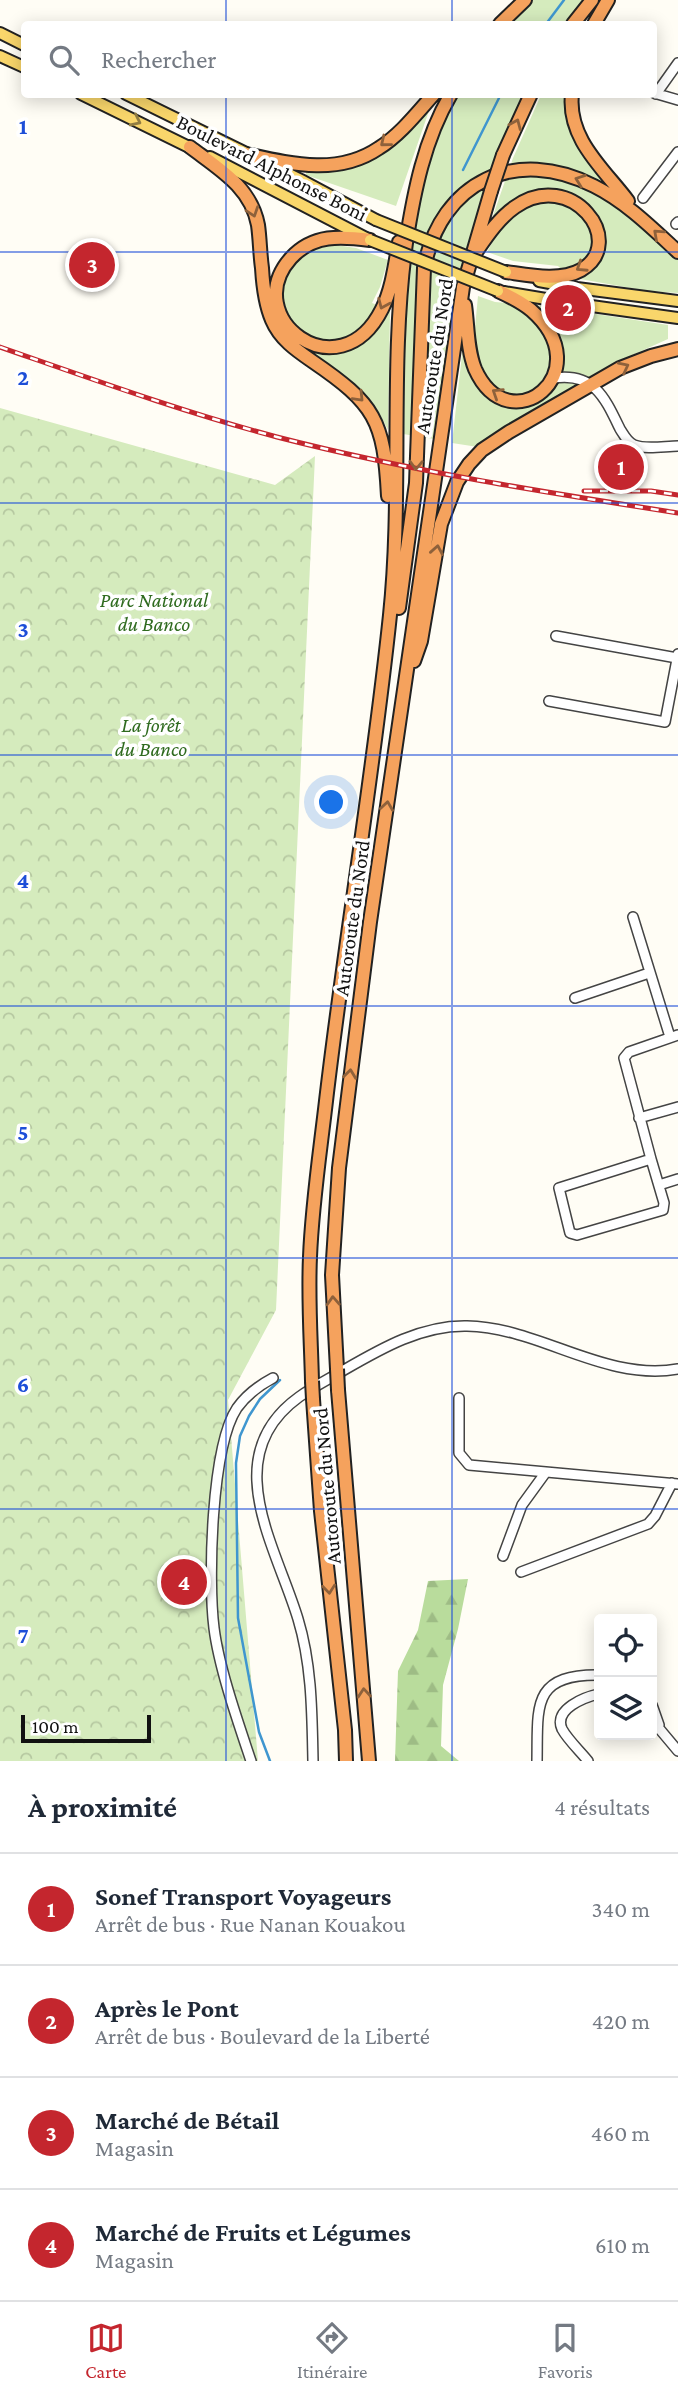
<!DOCTYPE html>
<html lang="fr">
<head>
<meta charset="utf-8">
<style>
	:root { --surface:#fff; --page:#f6f6f7; --text:#1f2937; --muted:#747a83; --line:#e0e1e3; --accent:#c4262e }
	body { margin:0; font-family:"Crimson Pro",serif; background:var(--page); color:var(--text) }
	.controls { position:absolute; right:21px; bottom:21px; display:grid; overflow:hidden; border-radius:7px; box-shadow:0 4px 18px #0003 }
	.controls button { width:63px; height:63px; display:grid; place-items:center; padding:0; border:0; border-bottom:2px solid var(--line); background:var(--surface); color:var(--text); font:35px sans-serif }
	.scale { position:absolute; left:21px; bottom:18px; width:130px; box-sizing:border-box; padding-left:7px; border:4px solid #111; border-top:0; font-size:19px; line-height:24px; white-space:nowrap; color:#111; -webkit-text-stroke:5px #fff; paint-order:stroke }
	.you { position:absolute; left:332px; top:803px; width:24px; height:24px; margin:-18px; border:5px solid #fff; border-radius:50%; background:#1a73e8; box-shadow:0 0 0 10px #1a73e833 }
	.badge { display:grid; place-items:center; width:46px; height:46px; border-radius:50%; background:var(--accent); color:#fff; font-size:23px; font-weight:700 }
	.pin { position:absolute; translate:-50% -50%; border:4px solid #fff; box-shadow:0 2px 7px #0006 }
	.list { margin:0; padding:0; list-style:none }
	h2 { display:flex; justify-content:space-between; align-items:center; height:91px; margin:0; padding:0 28px; font-size:30px }
	h2 small { font-size:23px; font-weight:400; color:var(--muted) }
	.list li { display:grid; grid-template-columns:46px 1fr auto; gap:21px; align-items:center; box-sizing:border-box; height:112px; padding:0 28px; border-top:2px solid var(--line) }
	.list b { display:block; font-size:26px; white-space:nowrap }
	.list p { margin:0; font-size:23px; white-space:nowrap; color:var(--muted) }
	.list em { font-size:23px; font-style:normal; color:var(--muted) }
	.icon { flex:none; width:38px; height:38px; fill:none; stroke:currentColor; stroke-width:2; stroke-linecap:round; stroke-linejoin:round }
	.map { position:relative; flex:none; width:678px; height:1761px; overflow:hidden }
	.search { position:absolute; background:var(--surface); box-shadow:0 4px 18px #0003; left:21px; right:21px; top:21px; height:77px; display:flex; align-items:center; gap:18px; box-sizing:border-box; padding:0 24px; border-radius:7px; color:var(--muted); font-size:26px }
	.sheet { height:539px; background:var(--surface) }
	nav { display:flex; justify-content:space-around; align-items:center; box-sizing:border-box; height:98px; border-top:2px solid var(--line); background:var(--surface); font-size:19px; color:var(--muted) }
	nav a { display:grid; justify-items:center; gap:4px }
	nav .on { color:var(--accent) }
	.map>svg:first-child { display:block }
	.grass { fill:#d5ebbd }
	.forest { fill:url(#forest-firs) }
	.park { fill:url(#park-crowns) }
	.lines { fill:none; stroke-linecap:round; stroke-linejoin:round }
	.stream { stroke:#3f96cf; stroke-width:2.5 }
	.minor-casing { stroke:#444; stroke-width:12 }
	.major-casing { stroke:#222; stroke-width:14 }
	.highway-casing { stroke:#222; stroke-width:16 }
	.minor { stroke:#fff; stroke-width:9 }
	.major { stroke:#f9d66b; stroke-width:10 }
	.highway { stroke:#f5a25d; stroke-width:12 }
	.rail-casing { stroke:#c4262e; stroke-width:5 }
	.rail { stroke:#fff; stroke-width:2.5; stroke-dasharray:8; stroke-linecap:butt }
	.major-bridge-casing { stroke:#222; stroke-width:14; stroke-linecap:butt }
	.highway-bridge-casing { stroke:#222; stroke-width:16; stroke-linecap:butt }
	.major-bridge { stroke:#f9d66b; stroke-width:10 }
	.highway-bridge { stroke:#f5a25d; stroke-width:12 }
	.oneway { stroke:#917d42 }
	.oneway2 { stroke:#8e613b }
	.grid { fill:none; stroke:#1d4ed8; stroke-width:2; stroke-opacity:0.55 }
	.labels { text-anchor:middle; dominant-baseline:central; stroke-width:7; stroke-linejoin:round; paint-order:stroke }
	.street-label { font-size:21px; fill:#111; stroke:#fff }
	.park-label { font-size:21px; font-style:italic; fill:#2f6b1f; stroke:#fff }
	.grid-label { font-size:23px; text-anchor:middle; font-weight:bold; fill:#1d4ed8; stroke:#fff; stroke-width:7; stroke-linejoin:round; paint-order:stroke }
</style>
</head>
<body>
<div class="map">
<svg width="678" height="1761" viewBox="0 0 678 1761">
	<defs>
		<pattern id="forest-firs" width="22" height="20" patternUnits="userSpaceOnUse" patternTransform="scale(1.75)"><rect width="22" height="20" fill="#b9dc9c"/><path d="M5 1l3.5 6h-7zM16 11l3.5 6h-7z" fill="#9ebc85"/></pattern>
		<pattern id="park-crowns" width="20" height="18" patternUnits="userSpaceOnUse" patternTransform="scale(1.75)"><rect width="20" height="18" fill="#d5ebbd"/><path d="M2 6a3 3 0 1 1 6 0M12 15a3 3 0 1 1 6 0" fill="none" stroke="#b6c8a1"/></pattern>
	</defs>
	<rect width="100%" height="100%" fill="#fffdf5"/>
	<path class="grass" d="M 533,0 L 585,0 L 566,24 L 511,24 Z
		M 456,95 L 523,95 L 496,153 L 457,287 L 434,439 L 403,434 C 401,328 402,188 456,95 Z
		M 541,95 L 568,95 L 568,120 L 574,139 L 584,155 L 638,223 L 678,260 L 678,293 L 647,291 L 569,277 L 558,266 L 513,261 L 487,252 L 494,239 L 488,230 L 513,158 Z
		M 430,108 L 396,206 L 306,175 L 306,172 L 337,170 L 352,166 Z
		M 336,245 L 356,248 L 388,260 L 380,287 L 372,303 L 390,310 L 388,430 C 370,392 345,376 310,353 L 310,338 C 304,333 295,327 290,320 C 276,302 282,270 299,255 C 309,247 324,246 336,245 Z
		M 478,296 L 495,302 L 543,306 L 668,325 L 668,339 L 619,361 L 478,447 L 452,443 L 463,346 L 474,338 Z"/>
	<path class="forest" d="M 468,1579 L 458,1629 L 443,1685 L 441,1746 L 459,1761 L 395,1761 L 398,1671 L 418,1630 L 428,1581 Z"/>
	<path class="park" d="M 0,408 L 275,485 L 315,456 L 276,1310 L 228,1400 L 258,1761 L 0,1761 Z"/>
	<g class="lines">
		<path class="stream" d="M 546,24 L 564,0
			M 463,170 L 501,94
			M 270,1761 L 259,1732 L 238,1618 L 236,1463 L 240,1436 L 249,1416 L 260,1399 L 280,1380"/>
		<g class="minor-casing">
			<path id="minor" d="M 654,93 L 678,100
				M 656,94 L 678,63
				M 643,198 L 678,152
				M 676,224 L 678,222
				M 554,378 C 594,372 605,398 620,429 C 624,435 627,442 634,445 C 646,450 665,446 678,446
				M 556,636 L 677,658
				M 549,701 L 665,722 L 678,654
				M 633,917 L 670,1037
				M 575,998 L 649,973
				M 639,1118 L 678,1107
				M 651,1159 L 664,1203 L 663,1210 L 577,1235 L 570,1233 L 559,1188 Z
				M 651,1159 L 624,1058 L 629,1052 L 678,1035
				M 659,1185 L 678,1179
				M 459,1398 L 459,1453 L 469,1465 L 678,1484
				M 503,1556 L 522,1505 L 546,1472
				M 521,1572 L 648,1524 L 655,1516 L 672,1483
				M 652,1705 L 659,1725
				M 652,1720 L 678,1751
				M 251,1761 C 238,1722 219,1668 214,1628 C 208,1581 211,1447 237,1408 C 247,1394 258,1386 273,1378
				M 313,1761 C 312,1714 312,1665 298,1619 C 276,1546 217,1456 299,1397 C 313,1387 329,1379 344,1370 C 382,1348 422,1325 467,1326 C 539,1327 604,1382 678,1369
				M 537,1761 C 538,1707 531,1674 599,1675
				M 588,1761 C 580,1751 568,1740 562,1729 C 553,1709 585,1697 599,1694"/>
		</g>
		<g class="major-casing">
			<path id="major" d="M 0,33 L 24,45
				M 0,56 L 24,67
				M 81,94 L 195,150
				M 126,94 L 301,180 L 376,220
				M 210,157 L 366,238
				M 539,281 L 577,288 L 678,301
				M 504,292 L 570,303 L 678,318"/>
		</g>
		<g class="highway-casing">
			<path id="highway" d="M 500,24 L 525,0
				M 573,24 L 592,0
				M 594,24 L 608,0
				M 572,94 C 567,139 604,169 628,201
				M 190,147 C 219,169 251,187 258,225 C 260,239 260,254 262,268 C 263,285 265,304 272,320 C 280,339 296,350 312,361 C 375,404 384,420 388,496
				M 246,154 C 291,164 338,176 379,148 C 400,135 417,113 434,94
				M 503,155 L 531,94
				M 370,240 C 341,236 313,234 291,258 C 238,317 339,395 382,309 C 392,289 395,264 399,242
				M 476,252 C 487,236 499,218 515,207 C 571,167 629,242 581,270 C 560,282 528,275 506,272
				M 465,305 C 468,326 467,349 475,369 C 509,445 602,372 531,310 C 521,302 509,296 498,291
				M 399,608 L 416,483 L 424,268 C 441,181 516,146 594,186 C 626,202 652,228 678,252
				M 414,661 L 421,641 L 441,524 L 457,482 L 469,464 L 482,450 L 509,432 L 620,368 L 651,356 L 678,349
				M 337,1369 L 332,1275 L 339,1168 L 370,922 L 463,287 L 491,191
				M 312,1381 C 311,1340 308,1299 310,1257 C 312,1205 320,1153 326,1101 C 345,939 373,778 390,615 C 403,492 389,367 406,243 C 414,192 424,140 451,94
				M 338,1390 L 369,1761
				M 313,1399 L 321,1511 L 345,1730 L 346,1761"/>
		</g>
		<use href="#minor" class="minor"/>
		<use href="#major" class="major"/>
		<use href="#highway" class="highway"/>
		<g class="rail-casing">
			<path id="rail" d="M 0,347 C 92,379 183,412 277,437 C 409,471 544,492 678,513
				M 584,491 L 651,491 L 678,495"/>
		</g>
		<use href="#rail" class="rail"/>
		<g class="major-bridge-casing">
			<path id="major-bridge" d="M 376,220 L 506,272
				M 370,240 L 498,291"/>
		</g>
		<g class="highway-bridge-casing">
			<path id="highway-bridge" d="M 491,191 L 503,155
				M 337,1369 L 338,1390
				M 312,1381 L 313,1399"/>
		</g>
		<use href="#major-bridge" class="major-bridge"/>
		<use href="#highway-bridge" class="highway-bridge"/>
	</g>
	<defs><path id="oneway-chevron" d="M-2-3.5L2.5 0L-2 3.5" fill="none" stroke-width="1.6" stroke-linecap="round" stroke-linejoin="round" transform="scale(1.75)"/></defs>
	<use class="oneway" href="#oneway-chevron" transform="translate(136 121) rotate(26)"/>
	<g class="oneway2">
		<use href="#oneway-chevron" transform="translate(516 124) rotate(-67)"/>
		<use href="#oneway-chevron" transform="translate(385 142) rotate(141)"/>
		<use href="#oneway-chevron" transform="translate(580 180) rotate(-160)"/>
		<use href="#oneway-chevron" transform="translate(253 212) rotate(71)"/>
		<use href="#oneway-chevron" transform="translate(658 234) rotate(-138)"/>
		<use href="#oneway-chevron" transform="translate(581 267) rotate(147)"/>
		<use href="#oneway-chevron" transform="translate(383 304) rotate(113)"/>
		<use href="#oneway-chevron" transform="translate(624 367) rotate(-27)"/>
		<use href="#oneway-chevron" transform="translate(497 393) rotate(-147)"/>
		<use href="#oneway-chevron" transform="translate(359 397) rotate(46)"/>
		<use href="#oneway-chevron" transform="translate(416 465) rotate(92)"/>
		<use href="#oneway-chevron" transform="translate(437 550) rotate(-80)"/>
		<use href="#oneway-chevron" transform="translate(387 806) rotate(-82)"/>
		<use href="#oneway-chevron" transform="translate(350 1074) rotate(-83)"/>
		<use href="#oneway-chevron" transform="translate(333 1301) rotate(-93)"/>
		<use href="#oneway-chevron" transform="translate(329 1589) rotate(84)"/>
		<use href="#oneway-chevron" transform="translate(364 1693) rotate(-95)"/>
	</g>
	<path class="grid" d="M 226,0 L 226,24M 452,0 L 452,24M 226,94 L 226,1761M 452,94 L 452,1761M 0,252 L 678,252M 0,503 L 678,503M 0,755 L 678,755M 0,1006 L 678,1006M 0,1258 L 678,1258M 0,1509 L 678,1509"/>
	<g class="labels">
		<g class="street-label">
			<text transform="translate(272 168) rotate(27)">Boulevard Alphonse Boni</text>
			<text transform="translate(434 356) rotate(-81)">Autoroute du Nord</text>
			<text transform="translate(352 918) rotate(-82)">Autoroute du Nord</text>
			<text transform="translate(327 1486) rotate(-95)">Autoroute du Nord</text>
		</g>
		<g class="park-label">
			<text x="154" y="600">Parc National<tspan x="154" dy="24">du Banco</tspan></text>
			<text x="151" y="725">La forêt<tspan x="151" dy="24">du Banco</tspan></text>
		</g>
	</g>
	<g class="grid-label">
		<text x="23" y="134">1</text>
		<text x="23" y="385">2</text>
		<text x="23" y="637">3</text>
		<text x="23" y="888">4</text>
		<text x="23" y="1140">5</text>
		<text x="23" y="1392">6</text>
		<text x="23" y="1643">7</text>
	</g>
</svg>
<div class="controls">
<button><svg class="icon" aria-label="locate" viewBox="0 0 24 24"><circle cx="12" cy="12" r="6"/><path d="M12 2v4M12 18v4M2 12h4M18 12h4"/></svg></button>
<button><svg class="icon" aria-label="layers" viewBox="0 0 24 24"><path d="M12 4l9 5-9 5-9-5zM3 14l9 5 9-5"/></svg></button>
</div>
<div class="scale">100 m</div>
<div class="you"></div>
<div class="pin badge" style="left:621px;top:467px">1</div>
<div class="pin badge" style="left:568px;top:308px">2</div>
<div class="pin badge" style="left:92px;top:265px">3</div>
<div class="pin badge" style="left:184px;top:1582px">4</div>
<div class="search"><svg class="icon" aria-label="search" viewBox="0 0 24 24"><circle cx="10" cy="10" r="6"/><path d="M15 15l6 6"/></svg>Rechercher</div>
</div>
<section class="sheet">
<h2>À proximité<small>4 résultats</small></h2>
<ul class="list">
<li><span class="badge">1</span><div><b>Sonef Transport Voyageurs</b><p>Arrêt de bus · Rue Nanan Kouakou</p></div><em>340 m</em></li>
<li><span class="badge">2</span><div><b>Après le Pont</b><p>Arrêt de bus · Boulevard de la Liberté</p></div><em>420 m</em></li>
<li><span class="badge">3</span><div><b>Marché de Bétail</b><p>Magasin</p></div><em>460 m</em></li>
<li><span class="badge">4</span><div><b>Marché de Fruits et Légumes</b><p>Magasin</p></div><em>610 m</em></li>
</ul>
</section>
<nav>
<a class="on"><svg class="icon" aria-label="map" viewBox="0 0 24 24"><path d="M3 6l6-2 6 2 6-2v14l-6 2-6-2-6 2zM9 4v14M15 6v14"/></svg>Carte</a>
<a><svg class="icon" aria-label="directions" viewBox="0 0 24 24"><path d="M12 3l9 9-9 9-9-9zM9 14v-3h6M13 9l2 2-2 2"/></svg>Itinéraire</a>
<a><svg class="icon" aria-label="saved" viewBox="0 0 24 24"><path d="M7 4h10v16l-5-4-5 4z"/></svg>Favoris</a>
</nav>
</body>
</html>
